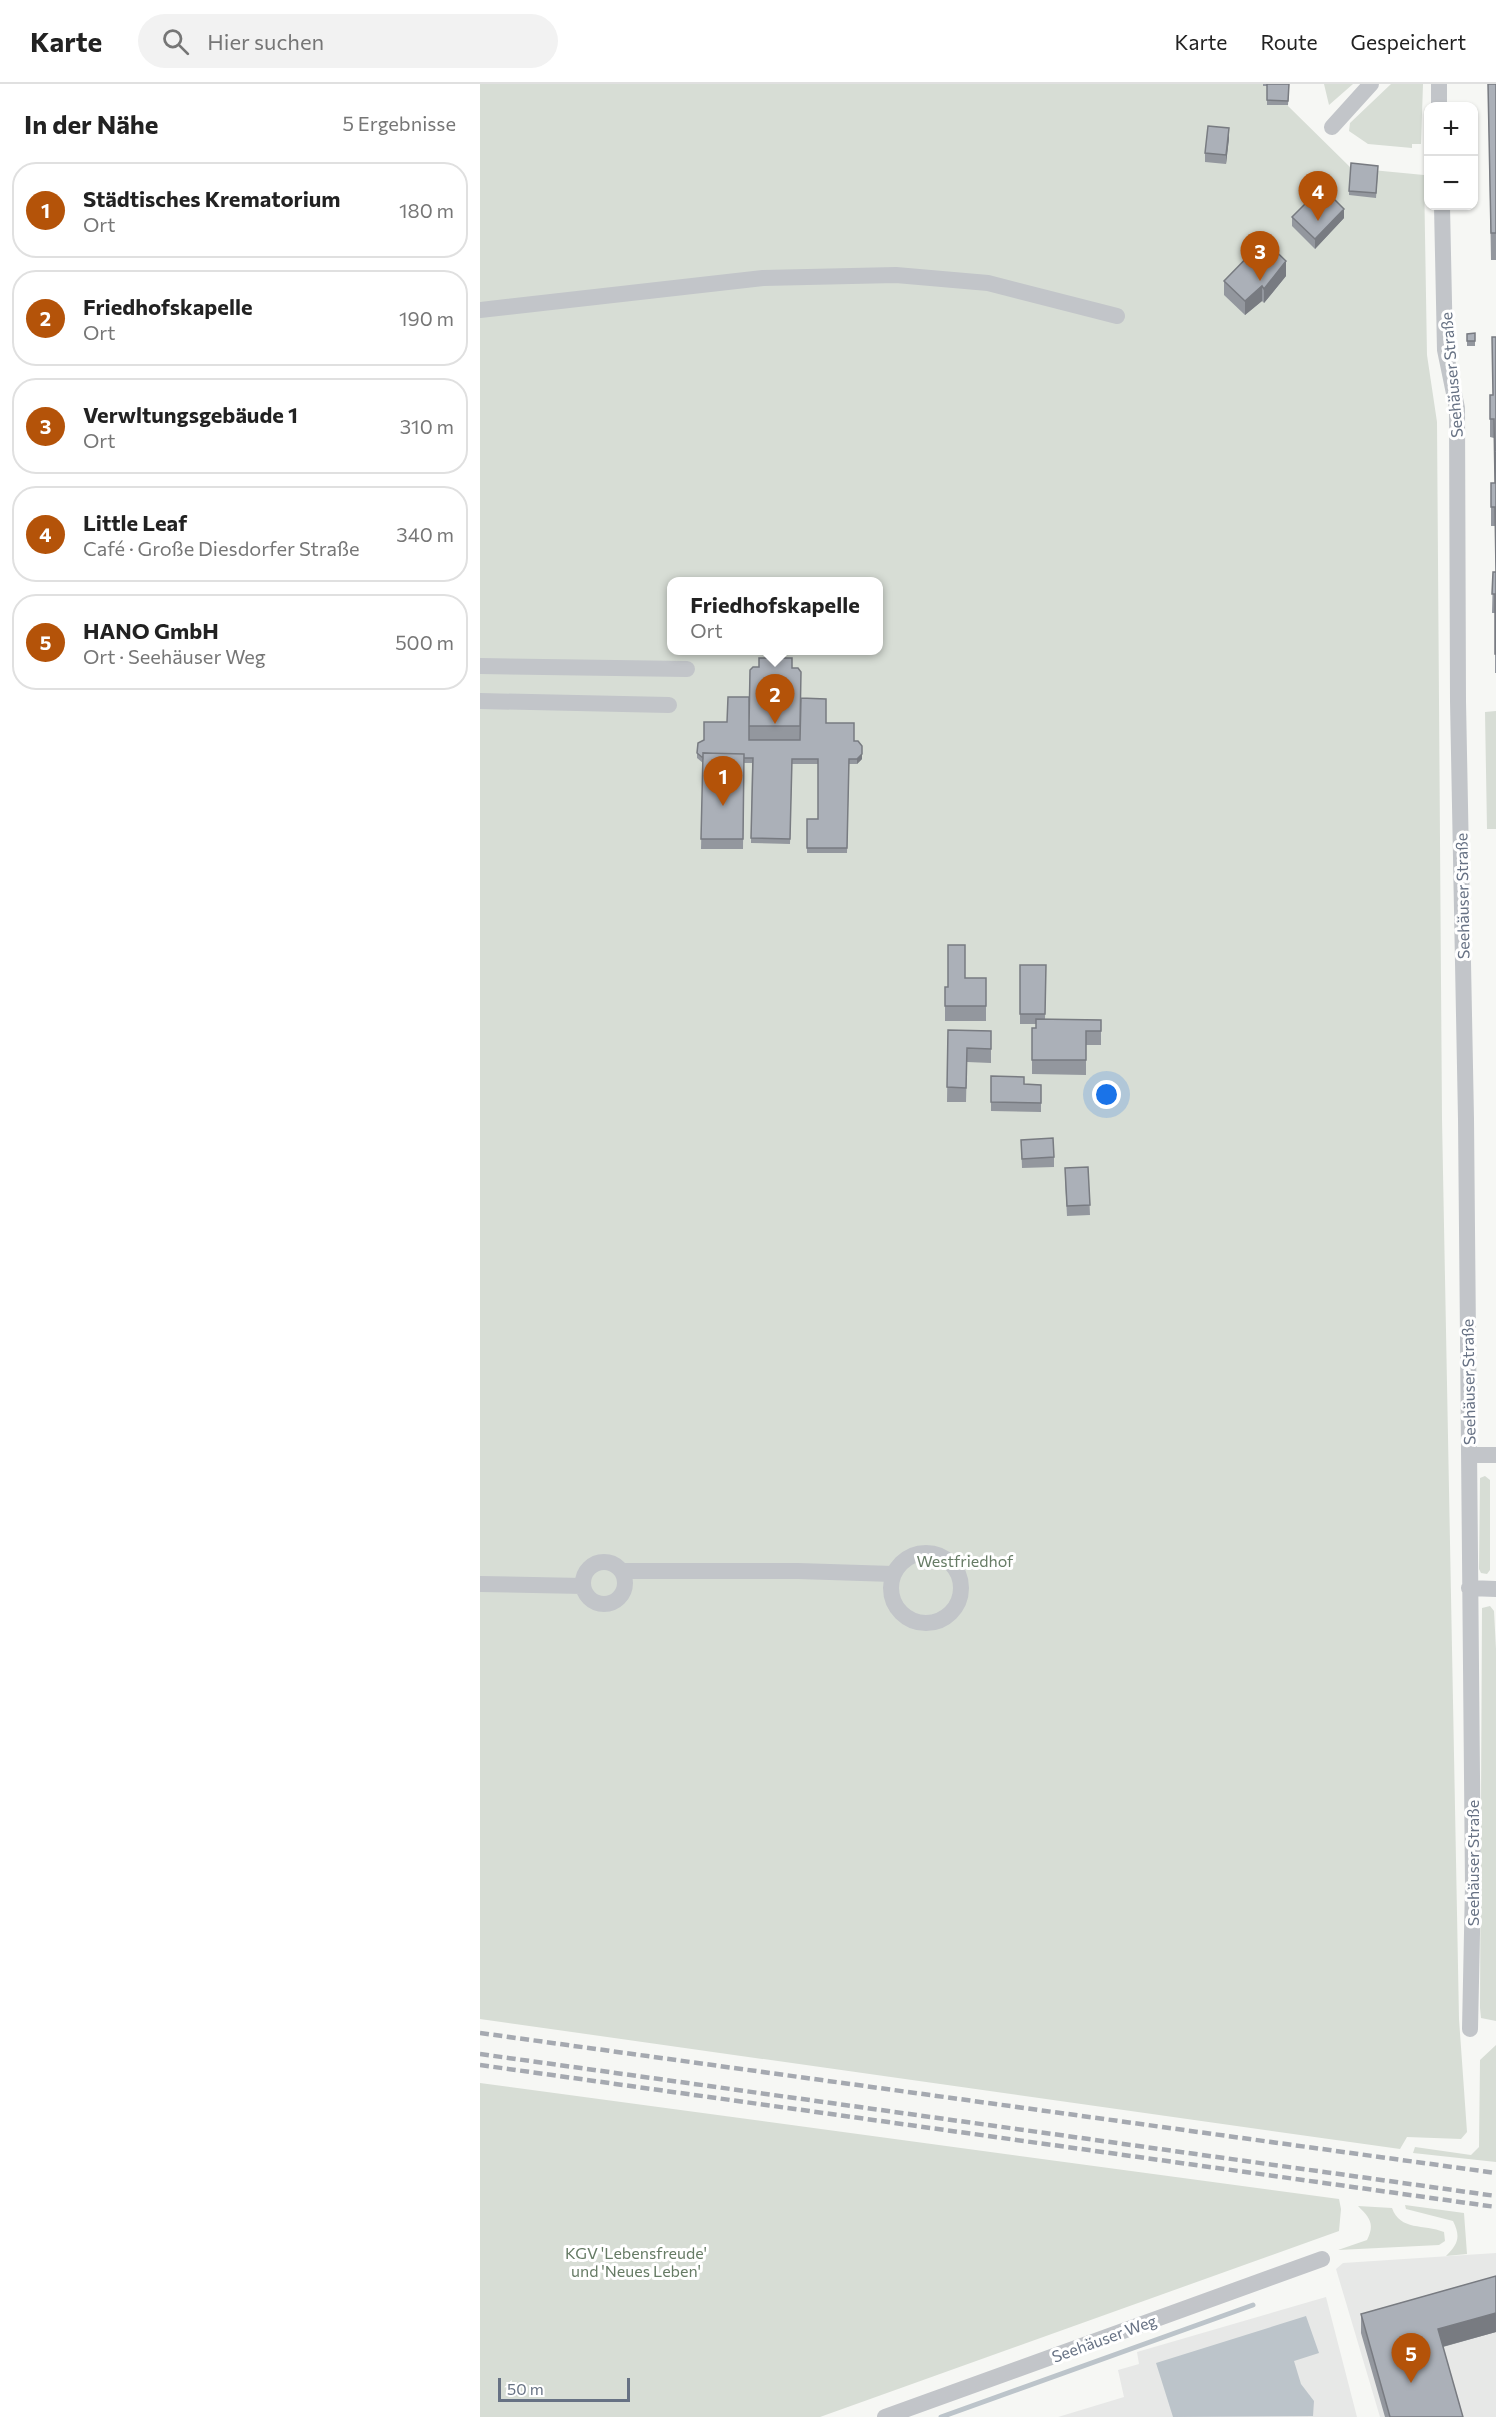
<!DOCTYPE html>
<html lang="de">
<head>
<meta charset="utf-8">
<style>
	:root { --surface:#fff; --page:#f2f2f2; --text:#222; --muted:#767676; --line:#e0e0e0; --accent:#b45309 }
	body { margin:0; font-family:Commissioner,sans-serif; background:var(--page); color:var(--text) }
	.controls { position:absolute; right:18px; top:18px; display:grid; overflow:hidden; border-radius:12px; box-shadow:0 2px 4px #0004 }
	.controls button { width:54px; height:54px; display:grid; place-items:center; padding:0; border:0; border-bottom:2px solid var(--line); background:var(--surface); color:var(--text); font:30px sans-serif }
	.scale { position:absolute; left:18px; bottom:15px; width:132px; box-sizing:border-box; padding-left:6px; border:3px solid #677284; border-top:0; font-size:16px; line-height:21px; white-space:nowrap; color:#677284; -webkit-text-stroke:4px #fff; paint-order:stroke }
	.you { position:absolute; left:627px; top:1011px; width:21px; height:21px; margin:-15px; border:4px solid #fff; border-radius:50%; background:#1a73e8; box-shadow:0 0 0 9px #1a73e833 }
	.badge { display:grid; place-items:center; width:39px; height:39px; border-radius:50%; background:var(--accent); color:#fff; font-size:20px; font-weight:700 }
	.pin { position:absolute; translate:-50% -50px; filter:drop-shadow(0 2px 3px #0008) }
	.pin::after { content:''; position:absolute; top:32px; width:21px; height:18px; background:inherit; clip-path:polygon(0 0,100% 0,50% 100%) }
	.popup { position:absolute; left:187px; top:493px; width:216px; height:78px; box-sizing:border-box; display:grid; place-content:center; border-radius:12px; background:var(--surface); filter:drop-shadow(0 2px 4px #0005); font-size:20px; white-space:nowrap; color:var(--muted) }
	.popup b { font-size:22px; color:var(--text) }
	.popup::after { content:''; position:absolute; left:50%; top:100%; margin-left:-12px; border:12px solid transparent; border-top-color:var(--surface) }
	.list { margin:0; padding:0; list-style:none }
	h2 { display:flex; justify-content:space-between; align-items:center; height:78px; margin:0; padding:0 24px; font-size:26px }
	h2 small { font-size:20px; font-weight:400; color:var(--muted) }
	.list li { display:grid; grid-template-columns:39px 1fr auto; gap:18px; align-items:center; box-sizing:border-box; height:96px; margin:0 12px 12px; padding:0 12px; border:2px solid var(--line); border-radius:24px }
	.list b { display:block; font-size:22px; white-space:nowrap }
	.list p { margin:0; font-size:20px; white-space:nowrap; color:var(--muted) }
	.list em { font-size:20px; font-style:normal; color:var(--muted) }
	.icon { flex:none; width:33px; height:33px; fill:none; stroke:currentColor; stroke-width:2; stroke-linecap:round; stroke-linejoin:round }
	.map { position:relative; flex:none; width:1016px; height:2333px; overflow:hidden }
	header { display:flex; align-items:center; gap:36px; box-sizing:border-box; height:84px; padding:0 30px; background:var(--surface); border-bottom:2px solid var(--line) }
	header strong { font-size:28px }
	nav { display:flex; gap:33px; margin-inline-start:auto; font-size:21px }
	.search { width:420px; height:54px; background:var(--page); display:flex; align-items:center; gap:15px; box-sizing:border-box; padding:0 21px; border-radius:33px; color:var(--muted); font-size:22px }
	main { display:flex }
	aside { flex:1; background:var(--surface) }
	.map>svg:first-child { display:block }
	.built { fill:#e7e8e7 }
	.green { fill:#d7ddd5; fill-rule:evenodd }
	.water { fill:#bcc4ca }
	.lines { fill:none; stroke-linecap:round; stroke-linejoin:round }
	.stream { stroke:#bcc4ca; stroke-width:5 }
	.street { stroke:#c2c5c9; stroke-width:16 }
	.rail { stroke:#a5a9b0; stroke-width:4.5; stroke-dasharray:9 4.5; stroke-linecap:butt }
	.wall { fill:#93979e }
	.shaded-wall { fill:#787b81 }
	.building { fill:#abb0b8; stroke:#787b81; stroke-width:1.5 }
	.labels { text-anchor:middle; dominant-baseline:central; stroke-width:6; stroke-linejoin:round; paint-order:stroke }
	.street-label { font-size:16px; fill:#677284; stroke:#fff }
	.park-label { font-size:16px; fill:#667b65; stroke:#fff }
</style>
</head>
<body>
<header>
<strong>Karte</strong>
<div class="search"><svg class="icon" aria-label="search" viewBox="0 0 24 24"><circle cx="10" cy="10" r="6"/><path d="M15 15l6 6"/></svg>Hier suchen</div>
<nav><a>Karte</a><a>Route</a><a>Gespeichert</a></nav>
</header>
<main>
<aside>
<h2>In der Nähe<small>5 Ergebnisse</small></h2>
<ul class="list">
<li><span class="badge">1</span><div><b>Städtisches Krematorium</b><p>Ort</p></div><em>180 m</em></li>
<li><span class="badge">2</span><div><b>Friedhofskapelle</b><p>Ort</p></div><em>190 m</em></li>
<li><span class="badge">3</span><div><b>Verwltungsgebäude 1</b><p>Ort</p></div><em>310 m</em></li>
<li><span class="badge">4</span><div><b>Little Leaf</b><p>Café · Große Diesdorfer Straße</p></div><em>340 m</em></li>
<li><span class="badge">5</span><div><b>HANO GmbH</b><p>Ort · Seehäuser Weg</p></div><em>500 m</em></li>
</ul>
</aside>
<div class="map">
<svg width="1016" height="2333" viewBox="0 0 1016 2333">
	<rect width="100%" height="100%" fill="#f6f7f4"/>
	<path class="built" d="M 1016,2169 L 1016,2333 L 900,2333 L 856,2185 L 863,2179 Z
		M 846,2213 L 877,2333 L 578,2333 L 644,2313 L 638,2286 L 659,2280 L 657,2268 Z"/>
	<path class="green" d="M 0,0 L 809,0 L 808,22 L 871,84 L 944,91 L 947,271 L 957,338 L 962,1035 L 979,1935 L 987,2048 L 981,2055 L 927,2053 L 920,2065 L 0,1935 ZM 192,498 L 398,498 L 398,566 L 192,566 Z
		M 844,0 L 873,0 L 849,21 Z
		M 911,0 L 943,0 L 941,60 L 932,60 L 932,64 L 888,60 L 869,47 L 870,39 Z
		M 1016,627 L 1016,745 L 1007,745 L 1005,628 Z
		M 1005,1392 L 1010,1396 L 1010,1486 L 1007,1490 L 1001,1489 L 999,1485 L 1000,1394 Z
		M 1010,1522 L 1014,1527 L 1016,1565 L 1016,1937 L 1001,1934 L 1000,1924 L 1002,1524 Z
		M 1016,1961 L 1016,2078 L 933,2069 L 935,2063 L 991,2071 L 999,2063 L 1000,1976 Z
		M 0,1999 L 859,2115 L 861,2125 L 859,2147 L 340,2333 L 0,2333 Z
		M 925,2121 L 984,2129 L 987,2170 L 966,2172 C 978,2160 981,2153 973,2137 L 926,2125 Z
		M 878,2122 L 912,2124 C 920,2147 944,2140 964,2148 L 965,2157 L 959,2161 L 858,2166 L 887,2156 C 895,2140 890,2134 878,2122 Z"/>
	<path class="water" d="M 826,2232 L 839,2269 L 814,2277 L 821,2300 L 834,2317 L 833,2332 L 693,2333 L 676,2279 Z"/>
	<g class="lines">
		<path class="stream" d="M 461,2333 L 773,2221"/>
		<path class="street" d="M 959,0 L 959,22
			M 852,43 L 891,0
			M 962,122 L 965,266 L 977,324 L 978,617 L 986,1035 L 993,1801 L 990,1945
			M 0,226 L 283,194 L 416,191 L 508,199 L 637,232
			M 0,582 L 207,585
			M 0,617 L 189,621
			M 989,1371 L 1016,1371
			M411 1504a35 35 0 1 1 70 0a35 35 0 1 1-70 0Z
			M103 1499a21 21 0 1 1 42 0a21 21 0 1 1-42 0Z
			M 142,1487 L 318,1487 L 413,1490
			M 0,1500 L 103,1502
			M 989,1504 L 1016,1505
			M 405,2333 L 842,2175"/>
		<path class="rail" d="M 0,1949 L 1016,2089
			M 0,1970 L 1016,2112
			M 0,1981 L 1016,2123"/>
	</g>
	<path class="wall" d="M 783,0 L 809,0 L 808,21 L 787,21 L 787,2 L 783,2 Z
		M 1008,0 L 1016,0 L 1016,176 L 1011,176 Z
		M 749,54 L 746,80 L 725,78 L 725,69 Z
		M 898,86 L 896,114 L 869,111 L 869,107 Z
		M 812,133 L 864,134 L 835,165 L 812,142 Z
		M 806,192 L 784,219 L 782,217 L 765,231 L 744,211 L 744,197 Z
		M 995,249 L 995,262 L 987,262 L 987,250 Z
		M 1016,253 L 1016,589 L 1015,589 L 1015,529 L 1012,529 L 1013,488 L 1016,488 L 1015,442 L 1011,442 L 1011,399 L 1015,399 L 1014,354 L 1010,353 L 1010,311 L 1013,311 Z
		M 312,584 L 321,639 L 346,639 L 382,662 L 382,675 L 377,680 L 369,680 L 367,769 L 327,769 L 327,735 L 338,735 L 338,680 L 312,680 L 310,760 L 271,759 L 272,679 L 264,679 L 263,765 L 221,765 L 223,679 L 217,674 L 217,669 L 224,656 L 247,638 L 269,613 Z
		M 540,881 L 566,881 L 565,935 L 621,936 L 621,961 L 606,961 L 606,991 L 552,990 L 552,944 L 556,944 L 556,940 L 540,940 Z
		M 485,894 L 506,894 L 506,937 L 465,937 L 465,903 L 468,903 Z
		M 468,946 L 511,947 L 511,979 L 487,978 L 486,1018 L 467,1018 Z
		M 511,992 L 544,1000 L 561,1001 L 561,1028 L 511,1027 Z
		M 541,1056 L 574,1073 L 574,1083 L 542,1084 Z
		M 608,1083 L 610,1131 L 587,1132 L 585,1094 Z
		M 1016,2192 L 1016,2248 L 963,2263 L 983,2333 L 905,2333 L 881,2249 L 881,2230 Z"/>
	<path class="shaded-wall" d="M 749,44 L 749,54 L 746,80 L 746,71 Z
		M 864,125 L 864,134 L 835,165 L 835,155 Z
		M 806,177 L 806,192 L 784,219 L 784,205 Z
		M 782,202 L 782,217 L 765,231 L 765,217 Z
		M 382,670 L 382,675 L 377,680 L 377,675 Z
		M 1016,2229 L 1016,2248 L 958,2264 L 958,2245 Z"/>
	<path class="building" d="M 787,0 L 809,0 L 808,17 L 787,16 Z
		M 1008,0 L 1016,0 L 1016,149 L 1011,149 Z
		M 728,42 L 749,44 L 746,71 L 725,69 Z
		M 871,79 L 898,82 L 896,109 L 869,107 Z
		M 842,103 L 864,125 L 835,155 L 812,133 Z
		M 784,156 L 806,177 L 784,205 L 782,202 L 765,217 L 744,197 Z
		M 995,249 L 995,257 L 987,257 L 987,250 Z
		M 1012,253 L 1016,253 L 1016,570 L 1015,570 L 1015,510 L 1012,510 L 1013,488 L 1016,488 L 1015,423 L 1011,423 L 1011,399 L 1015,399 L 1014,335 L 1010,335 L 1010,311 L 1013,311 Z
		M 279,574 L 312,574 L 312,584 L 318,584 L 321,588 L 320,642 L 269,642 L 270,586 L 273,583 L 279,583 Z
		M 248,613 L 269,613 L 269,656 L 320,656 L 321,614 L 346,615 L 346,639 L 374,639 L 374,657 L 378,657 L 382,662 L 382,670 L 377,675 L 369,675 L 367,764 L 327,764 L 327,735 L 338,735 L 338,675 L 312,675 L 310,755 L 271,754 L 273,674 L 264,674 L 264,670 L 223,669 L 223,674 L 217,669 L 218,659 L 224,656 L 224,638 L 247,638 Z
		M 223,669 L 264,670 L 263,755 L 221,755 Z
		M 468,861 L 485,861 L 485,894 L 506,894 L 506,922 L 465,922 L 465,903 L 468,903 Z
		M 540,881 L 566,881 L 565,930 L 540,930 Z
		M 556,935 L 621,936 L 621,947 L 606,947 L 606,976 L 552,976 L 552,944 L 556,944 Z
		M 468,946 L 511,947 L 511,965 L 487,964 L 486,1004 L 467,1003 Z
		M 511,992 L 544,993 L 544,1000 L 561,1001 L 561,1019 L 511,1018 Z
		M 573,1054 L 574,1073 L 542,1075 L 541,1056 Z
		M 608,1083 L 610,1121 L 587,1122 L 585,1084 Z
		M 1016,2192 L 1016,2229 L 958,2245 L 983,2333 L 910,2333 L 881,2230 Z"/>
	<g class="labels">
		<g class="street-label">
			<text transform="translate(971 291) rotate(-95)">Seehäuser Straße</text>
			<text transform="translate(982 812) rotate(-91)">Seehäuser Straße</text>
			<text transform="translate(988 1298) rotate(-91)">Seehäuser Straße</text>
			<text transform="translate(992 1779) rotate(-90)">Seehäuser Straße</text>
			<text transform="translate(624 2254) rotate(-20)">Seehäuser Weg</text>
		</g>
		<g class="park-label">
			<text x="485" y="1476">Westfriedhof</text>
			<text x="156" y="2168">KGV 'Lebensfreude'<tspan x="156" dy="18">und 'Neues Leben'</tspan></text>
		</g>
	</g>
</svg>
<div class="controls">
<button>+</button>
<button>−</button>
</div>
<div class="scale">50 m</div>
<div class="you"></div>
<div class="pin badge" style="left:243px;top:722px">1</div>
<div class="pin badge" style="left:295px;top:640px">2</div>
<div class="popup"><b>Friedhofskapelle</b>Ort</div>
<div class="pin badge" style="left:780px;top:197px">3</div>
<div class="pin badge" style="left:838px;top:137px">4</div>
<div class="pin badge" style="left:931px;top:2299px">5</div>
</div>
</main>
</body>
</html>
